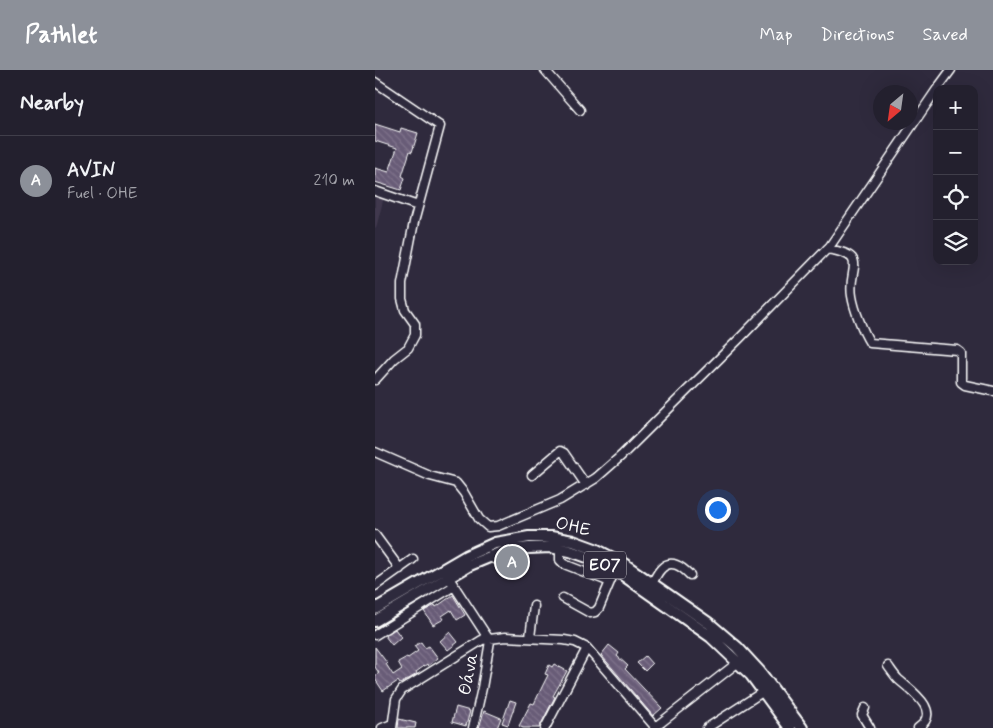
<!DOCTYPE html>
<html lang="en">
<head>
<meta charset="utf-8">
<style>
	:root { --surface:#23202e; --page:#2f2d3a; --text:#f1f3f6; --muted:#a3a3aa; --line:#403e4a; --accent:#8c9099 }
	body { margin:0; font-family:Mynerve,sans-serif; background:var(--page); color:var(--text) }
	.controls { position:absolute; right:15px; top:15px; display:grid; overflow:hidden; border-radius:10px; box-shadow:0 5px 20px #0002 }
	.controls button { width:45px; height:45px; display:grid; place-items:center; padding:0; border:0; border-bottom:1px solid var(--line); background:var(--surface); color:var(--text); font:25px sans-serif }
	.compass { position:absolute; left:498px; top:15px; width:45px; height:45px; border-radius:50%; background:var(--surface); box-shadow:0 5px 20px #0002; rotate:209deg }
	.you { position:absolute; left:342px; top:439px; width:18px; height:18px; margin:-12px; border:4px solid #fff; border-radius:50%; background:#1a73e8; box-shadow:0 0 0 8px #1a73e833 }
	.badge { display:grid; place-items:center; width:32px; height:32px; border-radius:50%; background:var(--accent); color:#fff; font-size:16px; font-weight:700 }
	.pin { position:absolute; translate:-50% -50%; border:2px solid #fff; box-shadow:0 1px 5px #0006 }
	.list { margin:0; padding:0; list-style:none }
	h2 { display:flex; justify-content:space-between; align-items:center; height:65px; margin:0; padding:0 20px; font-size:21px }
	h2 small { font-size:16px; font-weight:400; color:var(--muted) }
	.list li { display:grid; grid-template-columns:32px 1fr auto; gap:15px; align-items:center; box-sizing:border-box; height:90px; padding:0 20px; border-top:1px solid var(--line) }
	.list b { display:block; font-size:19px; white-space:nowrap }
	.list p { margin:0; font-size:16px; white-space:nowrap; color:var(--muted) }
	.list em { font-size:16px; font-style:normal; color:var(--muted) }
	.icon { flex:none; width:28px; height:28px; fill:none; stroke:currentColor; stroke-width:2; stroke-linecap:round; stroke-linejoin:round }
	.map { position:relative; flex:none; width:618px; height:658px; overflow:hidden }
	header { display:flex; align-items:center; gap:30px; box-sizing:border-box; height:70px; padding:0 25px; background:var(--accent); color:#fff }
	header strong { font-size:24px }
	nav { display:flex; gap:28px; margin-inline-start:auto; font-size:18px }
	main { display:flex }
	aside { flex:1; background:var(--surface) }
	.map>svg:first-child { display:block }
	.built { fill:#40394e }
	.building { fill:url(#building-back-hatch); stroke:#fff }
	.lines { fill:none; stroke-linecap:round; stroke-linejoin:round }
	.minor-casing { stroke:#fff; stroke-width:11 }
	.major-casing { stroke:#fff; stroke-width:14 }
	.minor { stroke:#2f2a3d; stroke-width:8 }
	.major { stroke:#2f2a3d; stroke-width:10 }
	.labels { text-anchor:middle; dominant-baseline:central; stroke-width:4; stroke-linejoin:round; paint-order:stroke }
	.shield { fill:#2f2a3d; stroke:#c1bfc5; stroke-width:1 }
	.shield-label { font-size:16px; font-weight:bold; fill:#fff }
	.street-label { font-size:18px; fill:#fff; stroke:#2f2a3d }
</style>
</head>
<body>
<header>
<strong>Pathlet</strong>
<nav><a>Map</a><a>Directions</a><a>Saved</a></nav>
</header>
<main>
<aside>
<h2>Nearby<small></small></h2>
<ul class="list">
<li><span class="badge">A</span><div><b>AVIN</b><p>Fuel · ΟΗΕ</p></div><em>210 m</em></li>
</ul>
</aside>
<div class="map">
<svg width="618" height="658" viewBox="0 0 618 658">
	<defs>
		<pattern id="building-back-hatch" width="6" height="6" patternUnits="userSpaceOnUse" patternTransform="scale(1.25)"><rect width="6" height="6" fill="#685b77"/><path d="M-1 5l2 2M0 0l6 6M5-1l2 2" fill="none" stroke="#7f748b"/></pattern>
	</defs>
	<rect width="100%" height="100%" fill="#2f2a3d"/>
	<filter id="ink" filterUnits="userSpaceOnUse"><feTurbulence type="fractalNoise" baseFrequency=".02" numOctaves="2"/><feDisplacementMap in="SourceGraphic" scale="10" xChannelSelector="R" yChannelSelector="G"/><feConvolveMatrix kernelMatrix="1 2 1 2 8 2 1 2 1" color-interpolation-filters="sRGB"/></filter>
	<g filter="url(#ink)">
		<path class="built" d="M 0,124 L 9,127 L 1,158 L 0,157 Z"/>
		<path class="building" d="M 0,54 L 25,62 L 26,58 L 43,63 L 37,82 L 35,81 L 27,106 L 30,108 L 26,120 L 0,112 L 0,98 L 14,102 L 22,78 L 0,71 Z
			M 78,525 L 90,545 L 82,550 L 76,540 L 67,546 L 69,549 L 58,555 L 49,541 L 60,535 L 61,537 Z
			M 20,559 L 26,567 L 17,575 L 10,566 Z
			M 75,562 L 83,572 L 73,580 L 65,571 Z
			M 46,572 L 50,578 L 54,576 L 63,588 L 53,596 L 52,594 L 41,602 L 42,604 L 25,614 L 23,611 L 8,621 L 0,609 L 0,606 L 4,603 L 0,597 L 0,577 L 12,593 L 11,594 L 18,605 L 27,599 L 23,592 L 32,587 L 33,588 L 43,581 L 39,576 Z
			M 234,575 L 244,583 L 242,586 L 253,596 L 250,599 L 287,638 L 278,646 L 226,585 Z
			M 270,586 L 277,594 L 270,601 L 262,593 Z
			M 179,594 L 192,601 L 178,626 L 180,627 L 164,658 L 148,658 L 144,656 L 156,633 L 159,634 L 167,617 L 173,605 L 170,604 L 174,595 L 177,597 Z
			M 135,630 L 141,632 L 133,655 L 127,653 Z
			M 81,637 L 95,641 L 91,656 L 77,652 Z
			M 109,641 L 126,648 L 122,658 L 104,658 Z
			M 24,649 L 41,653 L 40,658 L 23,658 Z"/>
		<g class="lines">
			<g class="minor-casing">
				<path id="minor" d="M 170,0 L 205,40
					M 0,12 L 65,56 L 39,152 L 27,214 L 27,229 L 30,240 L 40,254 L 40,265 L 33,278 L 19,289 L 0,310
					M 562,19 L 576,0
					M 0,121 L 43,136
					M 452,179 C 496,186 472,198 477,226 C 479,239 488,262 495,273 L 582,280 L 586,283 L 586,312 L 590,315 L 618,321
					M 0,382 L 55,406 L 81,413 L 89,423 L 104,449 L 113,457 L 123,456 L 185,430 L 221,408 L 246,386 L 365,268 L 455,176 L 562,19
					M 157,405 L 185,381 L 189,383 L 211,415
					M 0,465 L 25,499
					M 185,478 L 185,490 L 189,494 L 235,512
					M 114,487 L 126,492 L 139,488 L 144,479
					M 72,505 L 115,571 L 107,618 L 98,658
					M 277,513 C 280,509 282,503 286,499 C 296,488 307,497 315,505
					M 0,516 L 38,489
					M 188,528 L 215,543 L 220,542 L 224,538 L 240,500
					M 0,565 L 79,516
					M 155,567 L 159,536
					M 513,596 C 516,600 519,605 523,609 C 535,620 568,641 543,658
					M 490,638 L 487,645 L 495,658
					M 7,658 L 17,654
					M 17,658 L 21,629 L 27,620 L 107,570 L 130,567 L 189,570 L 200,572 L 212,578 L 281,658
					M 170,658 L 212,578
					M 279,658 L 366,590
					M 332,658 L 389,621"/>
			</g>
			<g class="major-casing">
				<path id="major" d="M 0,539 L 91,486 L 120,473 L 154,467 L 176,467 L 198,471 L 220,479 L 249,494 L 335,554 L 362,577 L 385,602 L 427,658
					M 0,551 L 95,495 L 124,483 L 134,480 L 154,478 L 175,477 L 195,481 L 215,488 L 245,503 L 336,567 L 376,605 L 415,658"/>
			</g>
			<use href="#minor" class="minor"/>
			<use href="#major" class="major"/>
		</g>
	</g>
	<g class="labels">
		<rect class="shield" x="209" y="481.5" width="42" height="27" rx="4"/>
		<g class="shield-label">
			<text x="230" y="495">ΕΟ7</text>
		</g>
		<g class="street-label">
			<text transform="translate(198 457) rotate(13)">ΟΗΕ</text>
			<text transform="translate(94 604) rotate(-79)">Θάνα</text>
		</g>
	</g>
</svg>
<div class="controls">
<button>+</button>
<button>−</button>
<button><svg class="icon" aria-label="locate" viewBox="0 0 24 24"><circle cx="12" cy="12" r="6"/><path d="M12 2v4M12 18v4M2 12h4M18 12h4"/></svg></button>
<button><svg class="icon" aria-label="layers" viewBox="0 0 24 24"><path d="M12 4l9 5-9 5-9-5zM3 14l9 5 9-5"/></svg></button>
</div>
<svg class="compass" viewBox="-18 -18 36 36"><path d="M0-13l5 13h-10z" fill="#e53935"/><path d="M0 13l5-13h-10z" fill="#a3a3aa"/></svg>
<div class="you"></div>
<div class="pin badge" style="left:137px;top:492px">A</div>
</div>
</main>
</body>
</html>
